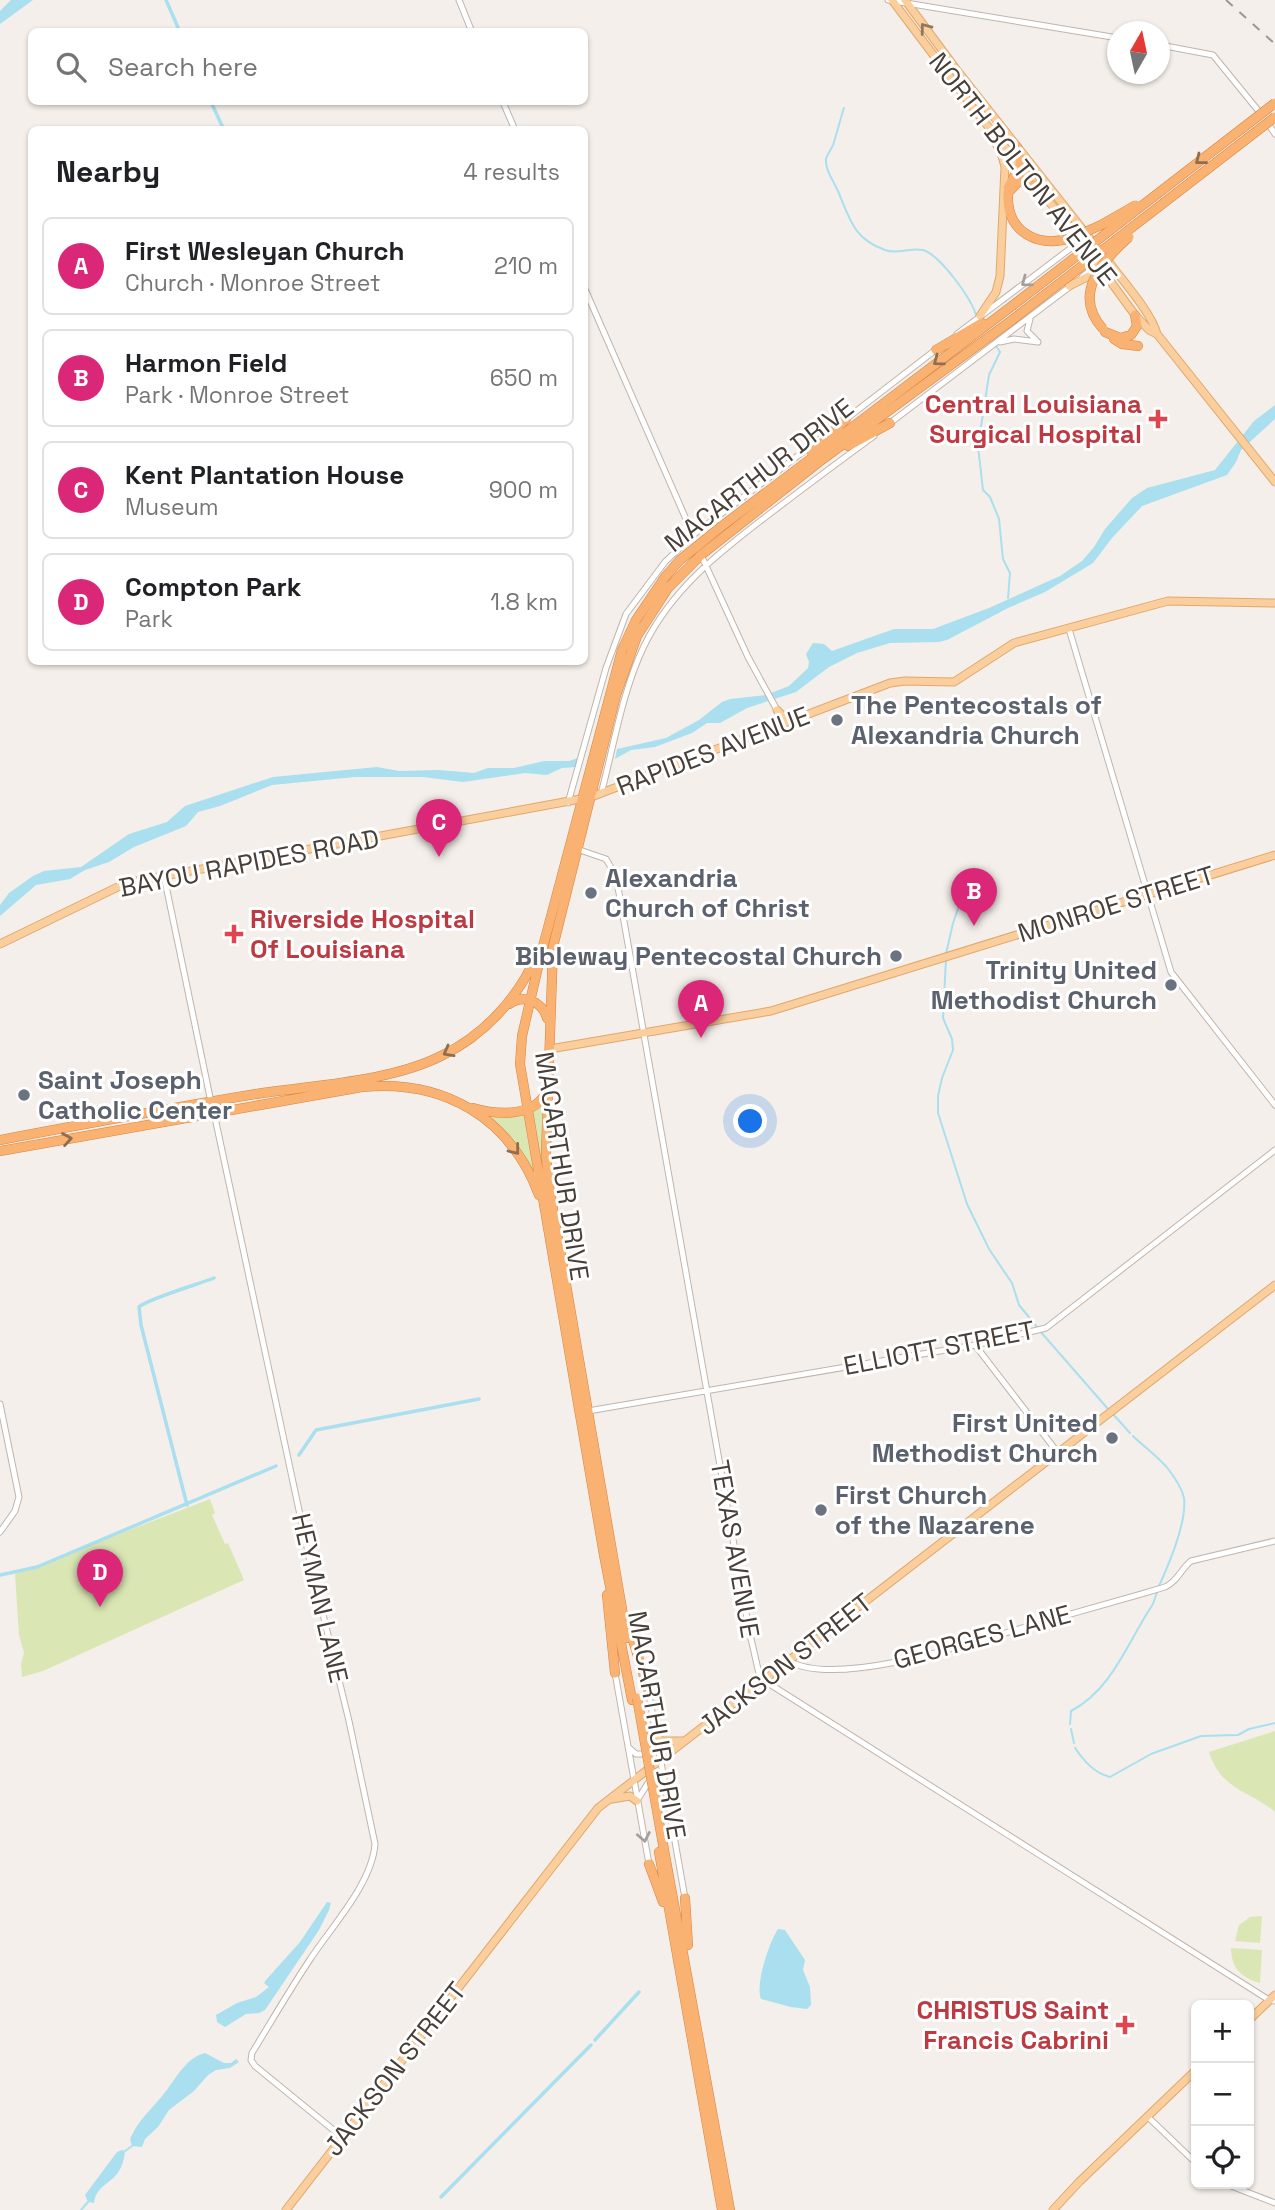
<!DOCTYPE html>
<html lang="en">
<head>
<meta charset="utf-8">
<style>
	:root { --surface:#fff; --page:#f2f2f2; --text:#202124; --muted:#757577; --line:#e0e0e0; --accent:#db2777 }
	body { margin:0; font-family:"Space Grotesk",sans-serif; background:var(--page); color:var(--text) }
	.controls { position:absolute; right:21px; bottom:21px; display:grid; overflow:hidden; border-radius:10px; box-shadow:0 2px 5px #0004 }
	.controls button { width:63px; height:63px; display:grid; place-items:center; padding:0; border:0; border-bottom:2px solid var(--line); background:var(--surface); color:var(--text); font:35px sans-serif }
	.compass { position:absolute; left:1107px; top:21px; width:63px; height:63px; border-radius:50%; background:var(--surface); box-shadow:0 2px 5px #0004; rotate:9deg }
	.you { position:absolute; left:751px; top:1122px; width:24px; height:24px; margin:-18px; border:5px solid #fff; border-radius:50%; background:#1a73e8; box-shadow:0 0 0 10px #1a73e833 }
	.badge { display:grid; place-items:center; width:46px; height:46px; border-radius:50%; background:var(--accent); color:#fff; font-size:23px; font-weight:700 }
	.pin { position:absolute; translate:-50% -58px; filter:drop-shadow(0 2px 4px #0008) }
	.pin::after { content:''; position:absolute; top:37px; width:24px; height:21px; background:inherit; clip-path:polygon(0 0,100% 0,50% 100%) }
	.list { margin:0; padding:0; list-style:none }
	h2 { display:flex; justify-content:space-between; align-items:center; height:91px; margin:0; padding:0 28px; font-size:30px }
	h2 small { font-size:23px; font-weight:400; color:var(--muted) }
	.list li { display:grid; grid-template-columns:46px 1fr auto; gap:21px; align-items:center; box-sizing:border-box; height:98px; margin:0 14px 14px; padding:0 14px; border:2px solid var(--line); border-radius:10px }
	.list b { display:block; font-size:26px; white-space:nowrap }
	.list p { margin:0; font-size:23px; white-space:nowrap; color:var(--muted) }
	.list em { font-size:23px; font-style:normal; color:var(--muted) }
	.icon { flex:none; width:38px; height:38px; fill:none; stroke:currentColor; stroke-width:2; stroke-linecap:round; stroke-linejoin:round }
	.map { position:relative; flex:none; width:1275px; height:2210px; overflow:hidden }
	.search { position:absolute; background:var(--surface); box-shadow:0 2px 5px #0004; left:28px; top:28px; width:560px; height:77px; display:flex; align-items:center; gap:18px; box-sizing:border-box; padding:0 24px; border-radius:10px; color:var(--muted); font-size:26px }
	.panel { position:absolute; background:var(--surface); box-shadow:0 2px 5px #0004; left:28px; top:126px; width:560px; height:539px; border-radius:10px }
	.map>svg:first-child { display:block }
	.green { fill:#dae7b5 }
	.water { fill:#a9dfee }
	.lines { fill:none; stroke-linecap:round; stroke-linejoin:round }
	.stream { stroke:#a9dfee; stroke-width:2 }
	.canal { stroke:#a9dfee; stroke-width:3.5 }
	.minor-casing { stroke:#c0b5ad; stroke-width:7 }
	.major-casing { stroke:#e0a86c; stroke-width:9 }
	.highway-casing { stroke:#d88440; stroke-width:10 }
	.minor { stroke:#fff; stroke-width:5 }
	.major { stroke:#fbce9d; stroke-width:7 }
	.highway { stroke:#f9b271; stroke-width:9 }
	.rail { stroke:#989898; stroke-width:2; stroke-dasharray:9 9; stroke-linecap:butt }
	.highway-bridge-casing { stroke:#d88440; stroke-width:10; stroke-linecap:butt }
	.highway-bridge { stroke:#f9b271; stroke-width:9 }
	.oneway { stroke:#907860 }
	.oneway2 { stroke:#8f6d4f }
	.oneway3 { stroke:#a49f9c }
	.health-dot { fill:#e0444e; stroke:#fff; stroke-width:2.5 }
	.worship-dot { fill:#6b7280; stroke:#fff; stroke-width:2.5 }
	.labels { text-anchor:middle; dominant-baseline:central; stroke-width:6; stroke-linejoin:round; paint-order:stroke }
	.street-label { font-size:26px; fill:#483f38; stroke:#fff }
	.health-label { font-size:26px; font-weight:bold; fill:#be3a42; stroke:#fff; text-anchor:end }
	.worship-label { font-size:26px; font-weight:bold; fill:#5b616d; stroke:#fff; text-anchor:start }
</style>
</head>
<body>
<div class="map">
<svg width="1275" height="2210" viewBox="0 0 1275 2210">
	<rect width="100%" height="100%" fill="#f4efea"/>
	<path class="green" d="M 544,1100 L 544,1155 L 561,1270 L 529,1110 Z
		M 523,1112 L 535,1179 L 484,1114 Z
		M 210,1499 L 215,1513 L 212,1515 L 225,1544 L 228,1543 L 244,1580 L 43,1671 L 22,1677 L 21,1664 L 24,1653 L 19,1635 L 15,1574 Z
		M 1275,1731 L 1275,1812 C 1247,1789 1221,1790 1209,1752 Z
		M 1262,1916 L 1260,1943 L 1235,1941 L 1239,1925 L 1250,1917 Z
		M 1231,1948 L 1262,1950 L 1260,1983 C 1242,1978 1231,1968 1231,1948 Z"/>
	<path class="water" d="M 11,0 L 33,0 L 0,24 L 0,11 Z
		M 1275,405 L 1275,419 L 1241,450 L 1236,462 L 1227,475 L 1142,506 L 1112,538 L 1093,563 L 1045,592 L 1008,608 L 947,640 L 939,642 L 890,643 L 857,653 L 829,667 L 796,692 L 747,708 L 720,723 L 707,723 L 692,733 L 655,747 L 631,750 L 615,759 L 617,749 L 666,738 L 699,720 L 722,702 L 730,699 L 766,695 L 789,686 L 808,668 L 809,662 L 806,654 L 813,643 L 824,644 L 832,651 L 894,629 L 933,629 L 989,608 L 1060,576 L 1082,561 L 1094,547 L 1105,529 L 1132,498 L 1147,488 L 1215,470 L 1254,421 Z
		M 578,758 L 576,767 L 562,768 L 547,775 L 525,773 L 463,782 L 423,777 L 355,777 L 272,785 L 220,806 L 198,812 L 186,826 L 134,847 L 109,862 L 85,870 L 70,879 L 36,885 L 0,916 L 0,905 L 9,893 L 33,876 L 44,871 L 81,867 L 129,834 L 167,822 L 185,806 L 273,777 L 377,767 L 399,771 L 439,770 L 474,773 L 488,768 L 514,768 L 544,761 L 569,761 Z
		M 327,1902 L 331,1903 L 329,1910 L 319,1930 L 265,2010 L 259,2013 L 246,2014 L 225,2027 L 217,2022 L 216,2015 L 237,2003 L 256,1997 L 269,1987 L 264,1983 L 266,1980 L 300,1942 Z
		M 778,1929 L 785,1930 L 805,1960 L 803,1970 L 810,1987 L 811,2005 L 807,2009 L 791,2007 L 761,1999 C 755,1984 769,1943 778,1929 Z
		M 205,2053 L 224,2063 L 231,2063 L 236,2059 L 239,2062 L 230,2068 L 216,2070 L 208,2075 L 194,2091 L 169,2110 L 158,2127 L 145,2139 L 142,2147 L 132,2146 C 131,2141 129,2140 132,2135 C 140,2118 155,2106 166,2091 C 176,2078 187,2057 205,2053 Z
		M 122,2150 L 125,2151 C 122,2186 97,2179 94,2203 L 88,2202 L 85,2195 L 117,2152 Z"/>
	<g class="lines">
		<path class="stream" d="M 844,108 C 840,120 837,133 833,145 C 831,150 827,154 826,159 C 825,170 833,180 837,189 C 850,218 852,238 885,250 C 898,255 910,247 923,250 C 940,255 971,298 976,315
			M 996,346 L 1000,352 L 989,375 L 978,446 L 983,490 L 990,497 L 999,519 L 1003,559 L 1010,573 L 1008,598
			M 946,954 L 953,923 L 968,881
			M 946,959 L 943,1018 L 952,1039 L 953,1050 L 942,1078 L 938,1096 L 938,1113 L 967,1204 L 989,1249 L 1012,1283 L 1019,1305 L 1037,1327
			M 1040,1331 L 1108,1409
			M 1112,1413 L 1130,1433
			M 1133,1436 C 1144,1447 1159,1457 1169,1470 C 1175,1478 1182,1488 1184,1498 C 1187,1522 1169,1564 1159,1586
			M 1070,1724 L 1071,1711 C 1113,1689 1128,1641 1153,1604 L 1157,1592
			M 1071,1729 L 1074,1743
			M 1075,1748 C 1084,1761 1094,1773 1110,1777 L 1151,1754 L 1201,1736 L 1238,1735 L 1249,1729 L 1275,1723
			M 125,2151 L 132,2146
			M 81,2210 L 88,2202"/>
		<path class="canal" d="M 166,0 L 180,32
			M 211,102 L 224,130
			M 299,1455 L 316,1430 L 479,1399
			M 187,1505 L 141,1325 L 139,1307 C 147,1299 199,1284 214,1278
			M 0,1575 L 37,1567 L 276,1466
			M 595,2040 L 639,1992
			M 441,2197 L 591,2045"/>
		<g class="minor-casing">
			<path id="minor" d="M 459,0 L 472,32
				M 888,0 L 1118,38
				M 1160,45 L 1213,55 L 1261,114
				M 503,102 L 515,130
				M 1267,122 L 1275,134
				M 1082,277 L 1099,263
				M 584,287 L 693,535
				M 1030,319 L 1027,331 L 1036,340
				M 957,334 L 1083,239
				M 1000,342 L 1014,339 L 1038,342
				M 846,419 L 938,348
				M 890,423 L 1072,285
				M 701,555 L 748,657 L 777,710 L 780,725
				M 1069,629 L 1171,972 L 1275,1105
				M 601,794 C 614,745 622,692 644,646 C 673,586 725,548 776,509 C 809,484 841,460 874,436
				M 568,803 L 606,668 L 626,614 L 665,562 L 693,535 L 824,436
				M 577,849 L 606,859 L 616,876 L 749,1630 L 760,1678 L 1269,2000 L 1275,2001
				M 164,876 L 211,1102
				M 214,1113 L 309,1557 L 349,1721 L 375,1844 C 372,1884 331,1927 309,1961 C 289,1991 271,2022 252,2053 L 251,2060 L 255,2066 L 342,2137
				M 975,1345 L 1058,1453
				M 0,1404 L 19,1497 L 15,1511 L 0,1532
				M 588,1411 L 975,1345 L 1046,1328 L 1275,1150
				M 789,1661 C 837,1689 978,1641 1032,1625 C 1077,1612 1121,1600 1165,1587 C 1177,1582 1181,1569 1191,1561 L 1275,1541
				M 615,1673 L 649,1864
				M 648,1689 L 685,1898
				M 629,1748 L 636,1754 L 646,1754 L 653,1748 L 656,1738
				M 638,1799 L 648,1783 L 659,1783 L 665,1790
				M 1148,2117 L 1196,2163
				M 1226,2184 L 1275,2203"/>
		</g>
		<g class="major-casing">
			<path id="major" d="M 892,0 L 974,109 L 1081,241 L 1135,315 L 1149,330 L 1157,334
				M 905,0 L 956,69 L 1095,245
				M 1105,257 C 1119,276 1152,313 1157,334 L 1275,482
				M 1069,286 L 1089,276 L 1111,282
				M 980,316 L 996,292 L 1000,276 L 1005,167 L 1001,152 L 995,142
				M 777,710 L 783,716 L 794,719
				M 0,944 L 126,883 L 591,797 L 890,683 L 905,681 L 954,682 L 1014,643 L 1168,601 L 1275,603
				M 550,1049 L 771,1011 L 1275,855
				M 656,1734 L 661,1741 L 684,1741
				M 612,1799 L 630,1796 L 637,1801
				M 1249,2020 L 1275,1995
				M 286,2210 L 598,1808 L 1275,1285
				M 1053,2210 L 1079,2182 L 1196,2070"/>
		</g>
		<g class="highway-casing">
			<path id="highway" d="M 1034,185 L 1026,181 L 1018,182 L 1008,193 C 1006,233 1038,248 1072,238
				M 1008,188 L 1021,163 L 1017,147
				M 1105,332 L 1120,338 L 1131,335 L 1137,326 L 1135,315
				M 1114,339 L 1122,344 L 1138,346
				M 936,350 L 982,323
				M 848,446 L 890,423
				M 812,452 L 846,419
				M 509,1004 C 524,994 542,1001 547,1018
				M 473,1108 C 497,1115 536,1118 547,1090
				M 0,1140 C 85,1124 171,1108 256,1094 C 314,1085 391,1082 443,1055 C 484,1035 517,999 536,957
				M 0,1151 L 362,1087 C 443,1079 510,1117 539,1195
				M 607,1595 L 615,1673
				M 629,1627 L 648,1689
				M 627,1638 L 548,1180 L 546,1153 L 553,947 L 616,695 L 637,636 L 668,588 L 701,555 L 819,462 L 1012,320
				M 632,1700 L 604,1555 L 520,1064 L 522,1036 L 541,954 L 622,650 L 636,620 L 665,577 L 680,560 L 722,526 L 1012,306
				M 662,1839 L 730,2210
				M 659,1852 L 722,2210
				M 649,1864 L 663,1902
				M 685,1898 L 688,1945"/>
		</g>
		<use href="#minor" class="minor"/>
		<use href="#major" class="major"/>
		<use href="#highway" class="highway"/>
		<path class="rail" d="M 1226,0 L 1275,44"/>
		<g class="highway-bridge-casing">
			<path id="highway-bridge" d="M 1072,238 L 1101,225 L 1136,205
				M 1012,306 L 1275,103
				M 1012,320 L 1275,117
				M 1103,329 C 1072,295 1101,262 1129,237
				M 637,1698 L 662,1839"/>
		</g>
		<use href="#highway-bridge" class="highway-bridge"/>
	</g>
	<defs><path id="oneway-chevron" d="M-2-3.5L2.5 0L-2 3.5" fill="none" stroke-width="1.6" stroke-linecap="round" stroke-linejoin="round" transform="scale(1.75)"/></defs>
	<use class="oneway" href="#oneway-chevron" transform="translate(925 28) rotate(-127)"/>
	<g class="oneway2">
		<use href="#oneway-chevron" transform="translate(1200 160) rotate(142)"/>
		<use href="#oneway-chevron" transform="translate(938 361) rotate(143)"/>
		<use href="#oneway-chevron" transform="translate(448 1052) rotate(151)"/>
		<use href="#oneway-chevron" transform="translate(67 1139) rotate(-10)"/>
		<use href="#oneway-chevron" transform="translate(515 1150) rotate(52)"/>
	</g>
	<g class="oneway3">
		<use href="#oneway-chevron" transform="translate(1026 282) rotate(143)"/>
		<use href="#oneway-chevron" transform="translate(644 1837) rotate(79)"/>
	</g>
	<g class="health-dot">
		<path d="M1154.5 408.5h7v7h7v7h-7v7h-7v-7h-7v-7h7z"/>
		<path d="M230.5 923.5h7v7h7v7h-7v7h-7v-7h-7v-7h7z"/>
		<path d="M1121.5 2014.5h7v7h7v7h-7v7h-7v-7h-7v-7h7z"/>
	</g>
	<g class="worship-dot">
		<circle cx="837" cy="720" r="7"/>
		<circle cx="591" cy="893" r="7"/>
		<circle cx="896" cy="956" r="7"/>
		<circle cx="1171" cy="985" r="7"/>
		<circle cx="24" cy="1095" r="7"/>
		<circle cx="1112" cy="1438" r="7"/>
		<circle cx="821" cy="1510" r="7"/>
	</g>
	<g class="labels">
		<g class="street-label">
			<text transform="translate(1023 169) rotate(52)">NORTH BOLTON AVENUE</text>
			<text transform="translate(759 475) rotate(-38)">MACARTHUR DRIVE</text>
			<text transform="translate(713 751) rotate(-21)">RAPIDES AVENUE</text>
			<text transform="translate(249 863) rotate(-11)">BAYOU RAPIDES ROAD</text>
			<text transform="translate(1116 904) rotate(-17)">MONROE STREET</text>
			<text transform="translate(562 1166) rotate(81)">MACARTHUR DRIVE</text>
			<text transform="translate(939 1348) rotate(-11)">ELLIOTT STREET</text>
			<text transform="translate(735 1549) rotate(80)">TEXAS AVENUE</text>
			<text transform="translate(320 1598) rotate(77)">HEYMAN LANE</text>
			<text transform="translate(982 1637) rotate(-15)">GEORGES LANE</text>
			<text transform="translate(785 1664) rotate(-38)">JACKSON STREET</text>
			<text transform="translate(657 1725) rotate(80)">MACARTHUR DRIVE</text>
			<text transform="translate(395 2069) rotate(-52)">JACKSON STREET</text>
		</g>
		<g class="health-label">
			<text x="1142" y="404">Central Louisiana<tspan x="1142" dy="30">Surgical Hospital</tspan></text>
			<text x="250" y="919" text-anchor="start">Riverside Hospital<tspan x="250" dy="30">Of Louisiana</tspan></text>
			<text x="1109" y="2010">CHRISTUS Saint<tspan x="1109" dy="30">Francis Cabrini</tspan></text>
		</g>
		<g class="worship-label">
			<text x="851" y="705">The Pentecostals of<tspan x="851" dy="30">Alexandria Church</tspan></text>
			<text x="605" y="878">Alexandria<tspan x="605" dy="30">Church of Christ</tspan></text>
			<text x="882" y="956" text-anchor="end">Bibleway Pentecostal Church</text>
			<text x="1157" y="970" text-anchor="end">Trinity United<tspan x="1157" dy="30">Methodist Church</tspan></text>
			<text x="38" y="1080">Saint Joseph<tspan x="38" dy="30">Catholic Center</tspan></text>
			<text x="1098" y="1423" text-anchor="end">First United<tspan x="1098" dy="30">Methodist Church</tspan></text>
			<text x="835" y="1495">First Church<tspan x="835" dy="30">of the Nazarene</tspan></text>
		</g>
	</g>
</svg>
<div class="controls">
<button>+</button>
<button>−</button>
<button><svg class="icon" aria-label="locate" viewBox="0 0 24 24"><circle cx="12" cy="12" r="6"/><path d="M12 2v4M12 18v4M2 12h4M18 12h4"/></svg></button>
</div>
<svg class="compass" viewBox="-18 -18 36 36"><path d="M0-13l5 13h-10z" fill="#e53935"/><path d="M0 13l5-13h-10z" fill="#757577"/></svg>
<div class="you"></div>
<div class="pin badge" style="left:701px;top:1038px">A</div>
<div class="pin badge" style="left:974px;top:926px">B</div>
<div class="pin badge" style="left:439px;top:857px">C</div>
<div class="pin badge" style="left:100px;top:1607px">D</div>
<div class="search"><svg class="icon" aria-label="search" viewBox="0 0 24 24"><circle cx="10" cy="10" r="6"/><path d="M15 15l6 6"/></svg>Search here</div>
<section class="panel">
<h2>Nearby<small>4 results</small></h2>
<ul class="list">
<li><span class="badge">A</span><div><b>First Wesleyan Church</b><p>Church · Monroe Street</p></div><em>210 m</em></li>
<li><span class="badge">B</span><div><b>Harmon Field</b><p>Park · Monroe Street</p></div><em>650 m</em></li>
<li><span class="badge">C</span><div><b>Kent Plantation House</b><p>Museum</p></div><em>900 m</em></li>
<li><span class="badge">D</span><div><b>Compton Park</b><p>Park</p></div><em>1.8 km</em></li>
</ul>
</section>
</div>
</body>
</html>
